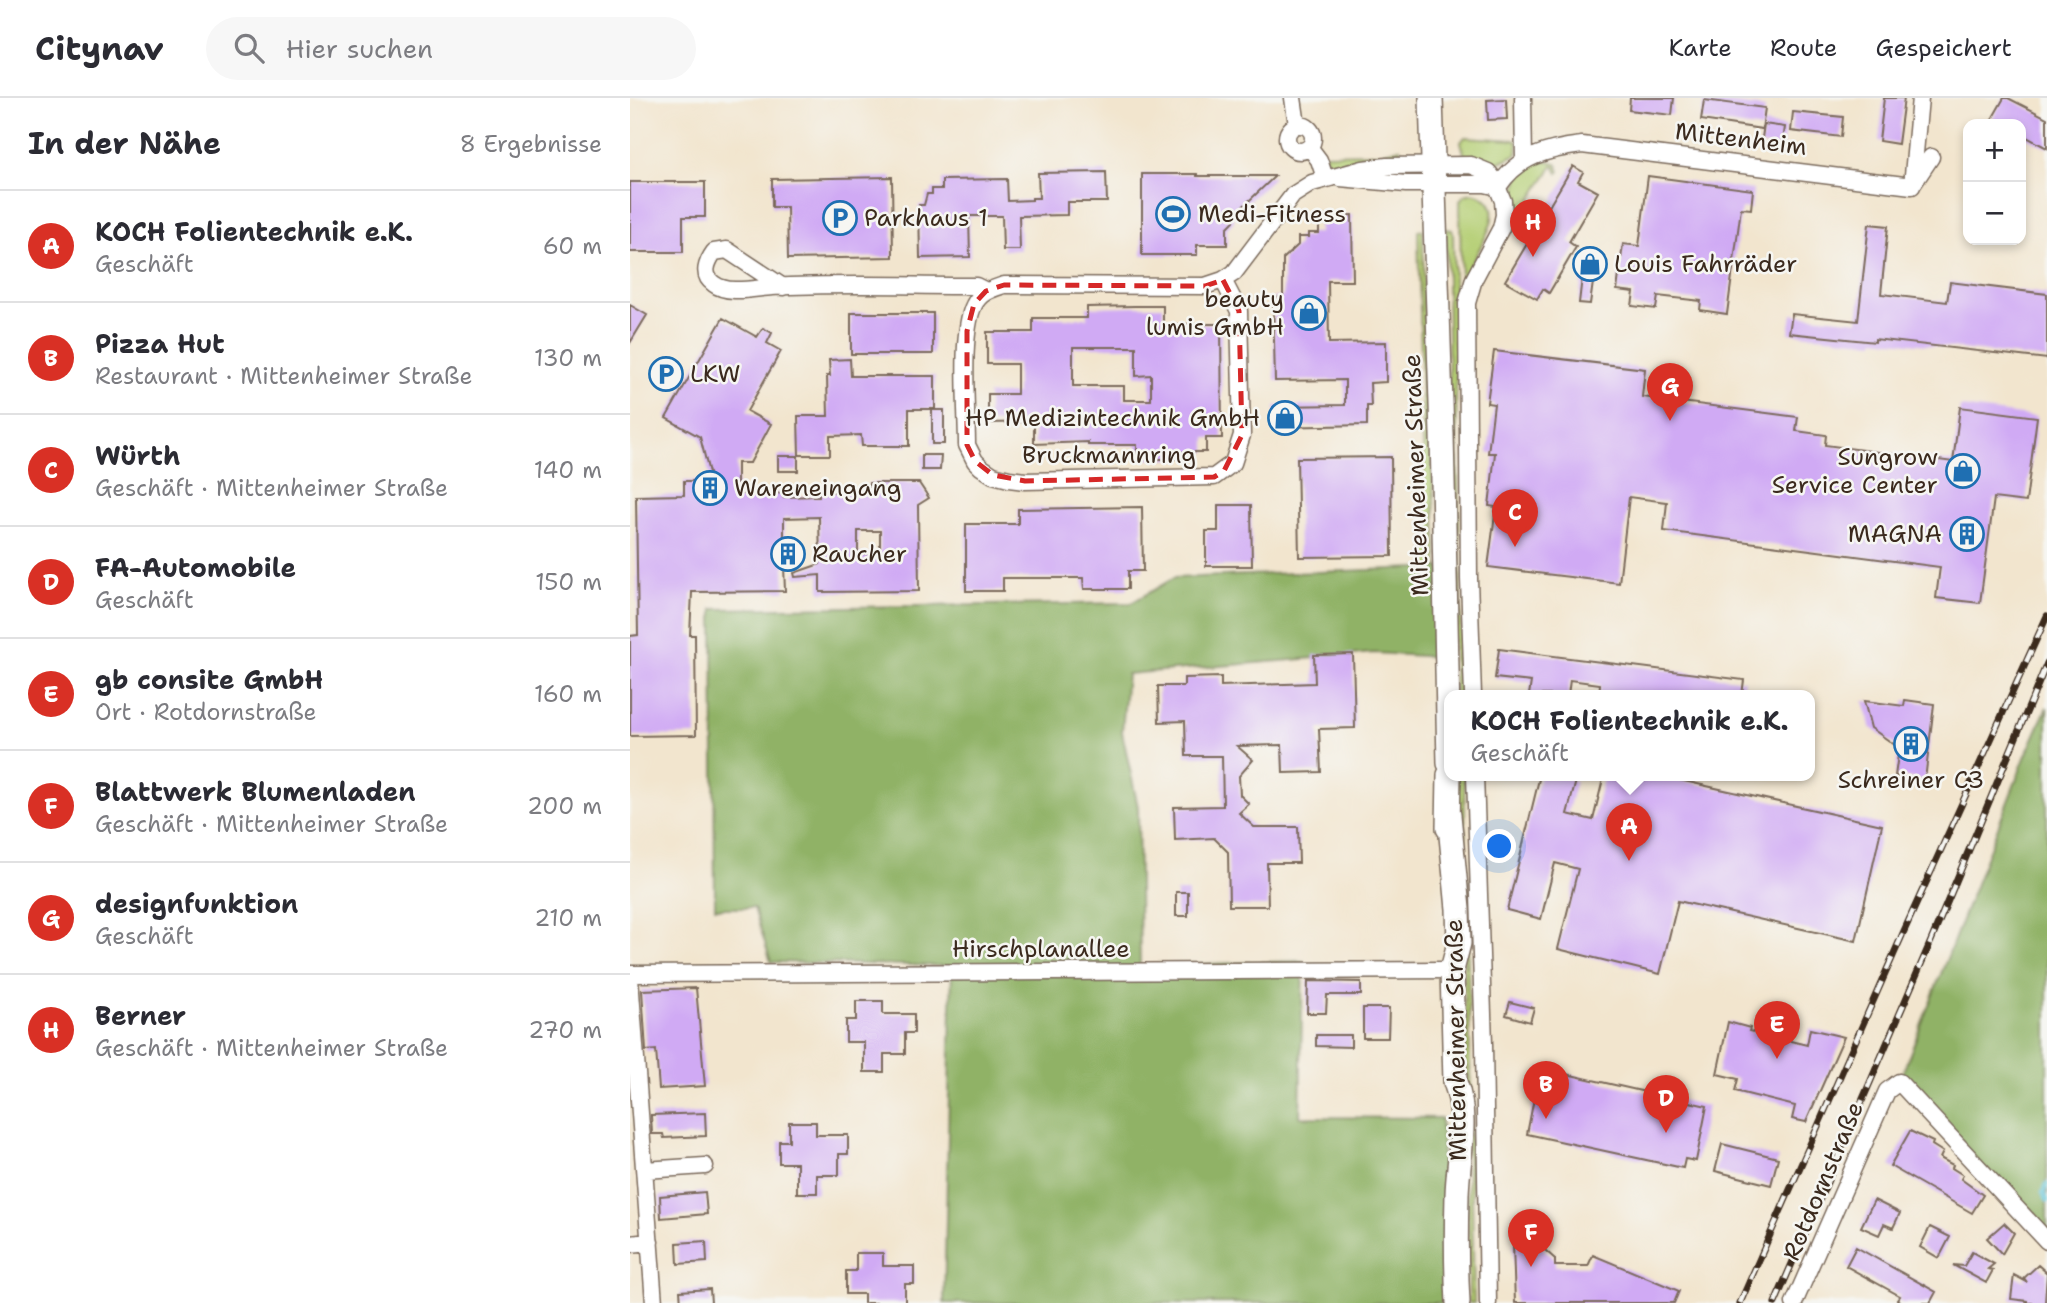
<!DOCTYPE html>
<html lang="de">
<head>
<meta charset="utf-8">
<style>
	:root { --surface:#fff; --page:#f7f7f7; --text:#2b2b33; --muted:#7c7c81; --line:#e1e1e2; --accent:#d93025 }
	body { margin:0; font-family:"Shantell Sans",sans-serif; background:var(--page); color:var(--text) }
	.controls { position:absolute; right:21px; top:21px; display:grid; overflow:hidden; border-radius:14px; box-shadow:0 4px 10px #0003 }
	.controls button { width:63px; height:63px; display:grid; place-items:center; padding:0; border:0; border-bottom:2px solid var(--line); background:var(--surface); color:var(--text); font:35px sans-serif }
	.you { position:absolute; left:870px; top:749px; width:24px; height:24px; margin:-18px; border:5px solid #fff; border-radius:50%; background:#1a73e8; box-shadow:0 0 0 10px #1a73e833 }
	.badge { display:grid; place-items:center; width:46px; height:46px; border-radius:50%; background:var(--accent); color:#fff; font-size:23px; font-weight:700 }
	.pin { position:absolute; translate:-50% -58px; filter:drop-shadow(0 2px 4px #0008) }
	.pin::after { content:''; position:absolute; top:37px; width:24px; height:21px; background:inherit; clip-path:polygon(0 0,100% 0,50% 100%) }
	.popup { position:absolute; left:814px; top:592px; width:371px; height:91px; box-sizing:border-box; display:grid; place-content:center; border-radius:14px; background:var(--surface); filter:drop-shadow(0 2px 5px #0005); font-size:23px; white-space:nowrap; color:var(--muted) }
	.popup b { font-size:26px; color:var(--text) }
	.popup::after { content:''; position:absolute; left:50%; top:100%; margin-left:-14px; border:14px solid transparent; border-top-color:var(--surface) }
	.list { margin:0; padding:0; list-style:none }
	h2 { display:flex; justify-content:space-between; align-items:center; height:91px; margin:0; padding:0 28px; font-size:30px }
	h2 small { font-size:23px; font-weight:400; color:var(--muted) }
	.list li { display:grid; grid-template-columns:46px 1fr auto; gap:21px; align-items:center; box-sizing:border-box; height:112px; padding:0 28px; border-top:2px solid var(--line) }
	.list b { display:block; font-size:26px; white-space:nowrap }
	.list p { margin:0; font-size:23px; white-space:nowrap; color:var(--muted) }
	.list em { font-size:23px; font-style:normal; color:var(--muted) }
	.icon { flex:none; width:38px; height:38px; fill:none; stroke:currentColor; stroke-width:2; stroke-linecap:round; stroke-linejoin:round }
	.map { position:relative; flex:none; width:1417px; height:1205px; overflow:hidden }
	header { display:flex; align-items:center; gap:42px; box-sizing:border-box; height:98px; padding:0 35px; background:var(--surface); border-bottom:2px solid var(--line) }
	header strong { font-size:33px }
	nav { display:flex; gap:38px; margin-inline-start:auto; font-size:24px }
	.search { width:490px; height:63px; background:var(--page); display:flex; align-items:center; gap:18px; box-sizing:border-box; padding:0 24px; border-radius:38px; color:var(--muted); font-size:26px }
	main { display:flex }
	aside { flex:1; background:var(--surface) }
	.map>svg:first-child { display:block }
	.green { fill:#b5cf75; stroke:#787c4a; stroke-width:2 }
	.forest { fill:#90b266; stroke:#666e42; stroke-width:2 }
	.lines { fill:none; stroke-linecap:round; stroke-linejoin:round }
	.stream { stroke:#5bc3d8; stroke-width:4.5 }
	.building { fill:#d0aaf4; fill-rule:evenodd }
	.street-casing { stroke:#7b6b5c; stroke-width:19 }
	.secondary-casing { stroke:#7b6b5c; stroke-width:26 }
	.street { stroke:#fff; stroke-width:16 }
	.secondary { stroke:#fff; stroke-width:23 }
	.rail-casing { stroke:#3b2a1e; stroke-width:7 }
	.rail { stroke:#f6f6f2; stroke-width:4.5; stroke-dasharray:13; stroke-linecap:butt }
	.marked { fill:none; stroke:#d62828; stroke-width:5; stroke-dasharray:14 9; stroke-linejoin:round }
	.labels { text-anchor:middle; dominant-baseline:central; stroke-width:5; stroke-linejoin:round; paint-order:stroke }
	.street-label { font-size:24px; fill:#3b2a1e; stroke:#f6f6f2 }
	.poi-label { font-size:24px; fill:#3b2a1e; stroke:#f6f6f2; text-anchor:start }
</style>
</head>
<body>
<header>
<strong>Citynav</strong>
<div class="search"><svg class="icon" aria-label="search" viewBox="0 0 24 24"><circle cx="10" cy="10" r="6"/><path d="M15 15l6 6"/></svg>Hier suchen</div>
<nav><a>Karte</a><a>Route</a><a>Gespeichert</a></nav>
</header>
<main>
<aside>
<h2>In der Nähe<small>8 Ergebnisse</small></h2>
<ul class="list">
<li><span class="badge">A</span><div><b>KOCH Folientechnik e.K.</b><p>Geschäft</p></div><em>60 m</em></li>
<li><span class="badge">B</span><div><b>Pizza Hut</b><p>Restaurant · Mittenheimer Straße</p></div><em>130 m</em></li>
<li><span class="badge">C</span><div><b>Würth</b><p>Geschäft · Mittenheimer Straße</p></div><em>140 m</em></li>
<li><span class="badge">D</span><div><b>FA-Automobile</b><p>Geschäft</p></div><em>150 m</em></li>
<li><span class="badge">E</span><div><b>gb consite GmbH</b><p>Ort · Rotdornstraße</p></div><em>160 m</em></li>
<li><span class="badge">F</span><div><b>Blattwerk Blumenladen</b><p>Geschäft · Mittenheimer Straße</p></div><em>200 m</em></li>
<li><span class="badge">G</span><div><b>designfunktion</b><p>Geschäft</p></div><em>210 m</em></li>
<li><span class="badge">H</span><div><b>Berner</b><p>Geschäft · Mittenheimer Straße</p></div><em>270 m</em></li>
</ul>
</aside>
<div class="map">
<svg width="1417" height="1205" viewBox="0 0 1417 1205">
	<rect width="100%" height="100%" fill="#f6f6f2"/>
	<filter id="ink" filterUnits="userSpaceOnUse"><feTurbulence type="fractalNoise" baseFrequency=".0143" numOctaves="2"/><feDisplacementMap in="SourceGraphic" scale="14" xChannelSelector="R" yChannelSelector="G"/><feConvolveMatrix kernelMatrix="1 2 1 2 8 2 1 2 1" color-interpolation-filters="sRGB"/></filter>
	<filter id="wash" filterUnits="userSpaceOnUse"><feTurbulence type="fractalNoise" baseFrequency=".00686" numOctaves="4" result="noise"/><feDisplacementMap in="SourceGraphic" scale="28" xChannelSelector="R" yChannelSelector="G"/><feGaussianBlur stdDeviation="1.57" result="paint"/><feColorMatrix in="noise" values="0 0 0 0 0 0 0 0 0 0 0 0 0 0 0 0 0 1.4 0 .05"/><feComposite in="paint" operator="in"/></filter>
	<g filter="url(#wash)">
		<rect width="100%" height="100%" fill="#f2e5ce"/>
		<path class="green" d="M 835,39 L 884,42 L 888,44 L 887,56 L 866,66 L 835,59 L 831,44 Z
			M 770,50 L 772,57 L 750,63 L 749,59 L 700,65 L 700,69 L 694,56 L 751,55 Z
			M 918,63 L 926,65 L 930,73 L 928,75 L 924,68 L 921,70 L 884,129 C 893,100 871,68 918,63 Z
			M 842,95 C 888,105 843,156 835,178 C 833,185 832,193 831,200 L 830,102 L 835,97 Z
			M 816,131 L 822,132 L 823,136 L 832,597 L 825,597 Z
			M 793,132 L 794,219 L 809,494 L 797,499 L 788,133 Z
			M 827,677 L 834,677 L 841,1007 L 836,1012 L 833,816 Z
			M 837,1019 L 841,1043 L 844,1205 L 839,1205 Z"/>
		<path class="forest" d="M 811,469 L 808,559 L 744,555 L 497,576 L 492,634 L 508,709 L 510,868 L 673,863 L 670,1019 L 811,1020 L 816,1205 L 314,1205 L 322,868 L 141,864 L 124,810 L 85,810 L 83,511 L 501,505 L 544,480 Z
			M 1417,609 L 1417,1143 L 1269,984 L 1396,657 Z"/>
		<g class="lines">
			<path class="stream" d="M 1417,1086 L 1413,1095 L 1417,1102"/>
		</g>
		<g id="blocks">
			<path class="building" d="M 1000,0 L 1044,0 L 1042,17 L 999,12 Z
				M 1254,0 L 1274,0 L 1268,46 L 1249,43 Z
				M 1374,0 L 1378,0 L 1417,20 L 1417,50 L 1391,36 L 1391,26 L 1372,26 L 1362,21 Z
				M 876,1 L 877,21 L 858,22 L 857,2 Z
				M 1074,2 L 1135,10 L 1132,31 L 1071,22 Z
				M 1163,14 L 1213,19 L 1211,39 L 1161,33 Z
				M 1134,26 L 1155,29 L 1152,50 L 1131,47 Z
				M 943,68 L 953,74 L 948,83 L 968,94 L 939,144 L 946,149 L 919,195 L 913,191 L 907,201 L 875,183 Z
				M 476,74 L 477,104 L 437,104 L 437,117 L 389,118 L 390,152 L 373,152 L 372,118 L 339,118 L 340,159 L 290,160 L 289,107 L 294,107 L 297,96 L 302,96 L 302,91 L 312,91 L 312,82 L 377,81 L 378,103 L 402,102 L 402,100 L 409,100 L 408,75 Z
				M 512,76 L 567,76 L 567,78 L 645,78 L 603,118 L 604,123 L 597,130 L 597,147 L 567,147 L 567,157 L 512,157 Z
				M 1018,78 L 1123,92 L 1121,111 L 1111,110 L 1097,216 L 1070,212 L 1071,203 L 1028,198 L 1026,211 L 1002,208 L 1004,194 L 987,192 L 993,146 L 1009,148 Z
				M 262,79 L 263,159 L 158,161 L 157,109 L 142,109 L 142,81 Z
				M 0,84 L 75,84 L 75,119 L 53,119 L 53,154 L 0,154 Z
				M 722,117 L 723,183 L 698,183 L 699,245 L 756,244 L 756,284 L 740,285 L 741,308 L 737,308 L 737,327 L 645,329 L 645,308 L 715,307 L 715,282 L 645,283 L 643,200 L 653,199 L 653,161 L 668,147 L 668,139 L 679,139 L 679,135 L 689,135 L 689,118 Z
				M 1239,126 L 1258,128 L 1251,196 L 1317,204 L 1320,184 L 1417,196 L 1417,261 L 1245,241 L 1245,244 L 1159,235 L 1162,216 L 1228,223 Z
				M 954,162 L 966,163 L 960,206 L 949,205 Z
				M 0,207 L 17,217 L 0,245 Z
				M 505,208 L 533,208 L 533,226 L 591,226 L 592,340 L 576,340 L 576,354 L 545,354 L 545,361 L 507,361 L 507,347 L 458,347 L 458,344 L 404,346 L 404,324 L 358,325 L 358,296 L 387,296 L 387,266 L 357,266 L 357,234 L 403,234 L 403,220 L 457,220 L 457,209 ZM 443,249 L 506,249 L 506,278 L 521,277 L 521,302 L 494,302 L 494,288 L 443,288 Z
				M 221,215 L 303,215 L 303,256 L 221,256 Z
				M 93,220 L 127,239 L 133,230 L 142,235 L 137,245 L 151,253 L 117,313 L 141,326 L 120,365 L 107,365 L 107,396 L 153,395 L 153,399 L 189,398 L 189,394 L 239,393 L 239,385 L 289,385 L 299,400 L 288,407 L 289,493 L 190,494 L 190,477 L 165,479 L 164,475 L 190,466 L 189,419 L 154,420 L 154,445 L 162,445 L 162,467 L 154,468 L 155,493 L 62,494 L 60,537 L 65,537 L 66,637 L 0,638 L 0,538 L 8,537 L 6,398 L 54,397 L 54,383 L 81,383 L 70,339 L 36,320 ZM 228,433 L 250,433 L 250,455 L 228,456 Z
				M 864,253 L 1015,271 L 1012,299 L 1168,319 L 1166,333 L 1196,337 L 1195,347 L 1323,364 L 1330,309 L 1407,319 L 1396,404 L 1364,400 L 1350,505 L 1306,500 L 1310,469 L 1034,433 L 1037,404 L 999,399 L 989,485 L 858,469 L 866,409 L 859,408 L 865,355 L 858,355 L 864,306 L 857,305 Z
				M 220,261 L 221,278 L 305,278 L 305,311 L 279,311 L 279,348 L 232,348 L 231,337 L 200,338 L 200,357 L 169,357 L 168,318 L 198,318 L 197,278 L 200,278 L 199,262 Z
				M 302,312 L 314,312 L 314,346 L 302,346 Z
				M 292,357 L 311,357 L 310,372 L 292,372 Z
				M 148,358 L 168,358 L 168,373 L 148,373 Z
				M 761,359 L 762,458 L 669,459 L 667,360 Z
				M 588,407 L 621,407 L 622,468 L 576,468 L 576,433 L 588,433 Z
				M 512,409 L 513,473 L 498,473 L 498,491 L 454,491 L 453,480 L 373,480 L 373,493 L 336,493 L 336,426 L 388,426 L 388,411 Z
				M 869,551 L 1114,582 L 1112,597 L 969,597 L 970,586 L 940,582 L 938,597 L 899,597 L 901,584 L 865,580 Z
				M 723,556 L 725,630 L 689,631 L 691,674 L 653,675 L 652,647 L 607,648 L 623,662 L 609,678 L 610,697 L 619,706 L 609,715 L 624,729 L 668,729 L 669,765 L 637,765 L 638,808 L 599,808 L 598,754 L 584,740 L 545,742 L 544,709 L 593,708 L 592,658 L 556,658 L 555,623 L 529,624 L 528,588 L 554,588 L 554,580 L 591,579 L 591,588 L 685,585 L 684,557 Z
				M 1275,602 L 1304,606 L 1295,682 L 1265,678 L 1269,650 L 1241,630 L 1234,603 L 1274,608 Z
				M 910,677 L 924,677 L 946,683 L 937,716 L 963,722 L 974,677 L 1027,677 L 1252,727 L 1226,843 L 1048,803 L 1030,876 L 928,851 L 948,771 L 925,765 L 911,821 L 877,812 Z
				M 546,794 L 558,794 L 558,818 L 546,818 Z
				M 678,883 L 731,884 L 731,897 L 697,897 L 696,915 L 677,915 Z
				M 66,890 L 75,988 L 29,991 L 26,952 L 16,953 L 12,892 Z
				M 226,903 L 253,903 L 253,916 L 284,916 L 284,935 L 275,935 L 275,956 L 254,956 L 254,974 L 234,974 L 234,944 L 216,944 L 216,922 L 226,922 Z
				M 880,904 L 904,910 L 900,924 L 876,917 Z
				M 733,910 L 759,910 L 758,940 L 733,940 Z
				M 1098,924 L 1120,930 L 1119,933 L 1177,947 L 1180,931 L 1214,939 L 1176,1024 L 1162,1021 L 1165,1008 L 1105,993 L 1108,981 L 1087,976 Z
				M 686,937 L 721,937 L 721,949 L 686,948 Z
				M 910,970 L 1077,1008 L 1066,1063 L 1055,1061 L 1053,1070 L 897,1036 Z
				M 75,1015 L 76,1038 L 34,1040 L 33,1036 L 22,1036 L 21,1017 Z
				M 159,1024 L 186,1024 L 186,1037 L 218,1037 L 218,1056 L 209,1056 L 209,1077 L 187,1077 L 187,1095 L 167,1095 L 167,1065 L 149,1065 L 149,1043 L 159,1043 Z
				M 1280,1033 L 1303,1044 L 1302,1047 L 1313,1054 L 1310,1060 L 1323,1067 L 1322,1070 L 1333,1077 L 1331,1081 L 1353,1097 L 1342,1115 L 1260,1068 Z
				M 1092,1046 L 1148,1060 L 1141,1087 L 1085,1073 Z
				M 75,1094 L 77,1116 L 31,1120 L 30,1098 Z
				M 1244,1102 L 1270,1115 L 1263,1130 L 1254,1126 L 1249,1137 L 1231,1129 Z
				M 1374,1125 L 1384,1135 L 1372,1156 L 1357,1140 Z
				M 1300,1129 L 1320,1139 L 1309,1160 L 1290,1149 Z
				M 76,1143 L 77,1164 L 48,1166 L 47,1145 Z
				M 907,1145 L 925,1161 L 925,1168 L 958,1168 L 963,1157 L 1049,1193 L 1044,1205 L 885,1205 L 883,1146 Z
				M 1226,1149 L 1306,1194 L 1300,1205 L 1273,1205 L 1267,1202 L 1270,1198 L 1216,1168 Z
				M 1342,1154 L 1364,1166 L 1358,1171 L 1363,1172 L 1356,1185 L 1323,1167 L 1334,1168 Z
				M 226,1155 L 253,1155 L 253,1168 L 284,1168 L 284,1186 L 275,1186 L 275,1205 L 234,1205 L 234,1196 L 216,1196 L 216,1173 L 226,1173 Z
				M 1408,1167 L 1417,1175 L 1415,1205 L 1397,1205 L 1397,1203 L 1381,1201 L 1384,1177 L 1397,1184 L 1394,1180 Z
				M 80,1191 L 81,1205 L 51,1205 L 50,1193 Z"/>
		</g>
	</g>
	<g filter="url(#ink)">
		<use href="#blocks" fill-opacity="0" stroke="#7b6b5c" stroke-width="2"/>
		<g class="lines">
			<g class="street-casing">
				<path id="street" d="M 663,0 L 667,27
					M 893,0 L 894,63
					M657 40a13 13 0 1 1 26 0a13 13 0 1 1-26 0Z
					M 680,50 L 689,62 L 695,80
					M 710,80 L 776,86 L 855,86 L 868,89
					M 1283,86 L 1301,59
					M 1282,88 L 1290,0
					M 868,89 C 888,58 918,51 952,47 L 1282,88
					M 593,182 L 609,213 L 612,337 L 603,365 L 584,379 L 395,383 L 379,381 L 363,377 L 351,369 L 345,363 L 337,347 C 337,314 330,234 344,207 C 350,194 362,191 374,187 L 575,188 L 593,182 L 604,175 L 663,97 L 682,85 L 733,71 L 757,68 L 841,67 L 858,74 L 864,81 L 873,103 L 874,117 L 871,130 L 844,181 L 837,205 L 839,481 L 843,597
					M 153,189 L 97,152 L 84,154 C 77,164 71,177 84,186 C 98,197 125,190 142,189 C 209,185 278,188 346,188 L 356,193
					M 845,677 L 854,946 L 858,1205
					M 0,876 L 822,872
					M 0,880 L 24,1205
					M 15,1072 L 75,1068
					M 0,1146 L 20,1144
					M 1164,1205 L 1257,993 L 1269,984 L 1417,1143"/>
			</g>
			<g class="secondary-casing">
				<path id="secondary" d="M 801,0 L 812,336 L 819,665
					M 819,717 L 828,811 L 829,845 L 822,872 L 825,984 C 839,1020 828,1059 827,1097 C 826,1133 826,1169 828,1205
					M 818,730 L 819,677"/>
			</g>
			<use href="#street" class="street"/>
			<use href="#secondary" class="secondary"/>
			<g class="rail-casing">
				<path id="rail" d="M 1110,1205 L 1274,833 L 1417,518
					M 1145,1205 L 1301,843 L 1417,565"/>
			</g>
			<use href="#rail" class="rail"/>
		</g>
	</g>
	<path class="marked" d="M 593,182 L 609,213 L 612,337 L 594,373 L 584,379 L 395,383 L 363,377 L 345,363 L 337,347 L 337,233 L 344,206 L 356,193 L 374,187 L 575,188 Z"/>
	<defs>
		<g id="stadium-ring" transform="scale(1.75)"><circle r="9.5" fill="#f6f6f2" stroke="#1f6fb2" stroke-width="1.5"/><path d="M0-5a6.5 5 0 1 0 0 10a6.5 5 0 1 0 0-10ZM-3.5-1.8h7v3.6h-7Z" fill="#1f6fb2"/></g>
		<g id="parking-ring" transform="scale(1.75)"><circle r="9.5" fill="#f6f6f2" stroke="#1f6fb2" stroke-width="1.5"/><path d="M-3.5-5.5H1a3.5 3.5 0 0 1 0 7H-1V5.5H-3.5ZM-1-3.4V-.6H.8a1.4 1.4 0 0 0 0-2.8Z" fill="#1f6fb2"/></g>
		<g id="shop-ring" transform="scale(1.75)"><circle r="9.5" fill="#f6f6f2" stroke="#1f6fb2" stroke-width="1.5"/><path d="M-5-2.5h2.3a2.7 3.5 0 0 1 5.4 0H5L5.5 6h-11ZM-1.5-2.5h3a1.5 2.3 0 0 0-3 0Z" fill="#1f6fb2"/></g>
		<g id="building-ring" transform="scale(1.75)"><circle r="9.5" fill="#f6f6f2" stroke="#1f6fb2" stroke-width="1.5"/><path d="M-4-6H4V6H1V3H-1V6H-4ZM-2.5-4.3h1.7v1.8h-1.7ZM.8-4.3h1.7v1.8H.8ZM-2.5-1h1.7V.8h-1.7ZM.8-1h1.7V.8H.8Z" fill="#1f6fb2"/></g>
	</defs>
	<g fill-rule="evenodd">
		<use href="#stadium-ring" x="543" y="116"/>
		<use href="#parking-ring" x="210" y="120"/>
		<use href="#shop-ring" x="960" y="166"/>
		<use href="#shop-ring" x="679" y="215"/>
		<use href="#parking-ring" x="36" y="276"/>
		<use href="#shop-ring" x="655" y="320"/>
		<use href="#shop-ring" x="1333" y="373"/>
		<use href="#building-ring" x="80" y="390"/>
		<use href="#building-ring" x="1337" y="436"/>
		<use href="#building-ring" x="158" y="456"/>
		<use href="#building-ring" x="1281" y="646"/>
	</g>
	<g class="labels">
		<g class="street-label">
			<text transform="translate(1111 41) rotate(7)">Mittenheim</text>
			<text x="479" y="357">Bruckmannring</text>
			<text transform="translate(786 377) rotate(-92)">Mittenheimer Straße</text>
			<text x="411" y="851">Hirschplanallee</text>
			<text transform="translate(826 942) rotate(-91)">Mittenheimer Straße</text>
			<text transform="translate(1193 1083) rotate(-67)">Rotdornstraße</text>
		</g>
		<g class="poi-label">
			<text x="568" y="116">Medi-Fitness</text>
			<text x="234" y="120">Parkhaus 1</text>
			<text x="984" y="166">Louis Fahrräder</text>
			<text x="654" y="201" text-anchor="end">beauty<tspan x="654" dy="28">lumis GmbH</tspan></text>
			<text x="60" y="276">LKW</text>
			<text x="630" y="320" text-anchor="end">HP Medizintechnik GmbH</text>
			<text x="1308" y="359" text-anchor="end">Sungrow<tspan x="1308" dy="28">Service Center</tspan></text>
			<text x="104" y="390">Wareneingang</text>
			<text x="1312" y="436" text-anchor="end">MAGNA</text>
			<text x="182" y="456">Raucher</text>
			<text x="1281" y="682" text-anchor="middle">Schreiner C3</text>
		</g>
	</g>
</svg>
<div class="controls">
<button>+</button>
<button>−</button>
</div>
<div class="you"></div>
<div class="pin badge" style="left:999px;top:763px">A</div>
<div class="popup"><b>KOCH Folientechnik e.K.</b>Geschäft</div>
<div class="pin badge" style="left:916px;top:1021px">B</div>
<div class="pin badge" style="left:885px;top:449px">C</div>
<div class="pin badge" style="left:1036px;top:1035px">D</div>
<div class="pin badge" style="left:1147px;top:961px">E</div>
<div class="pin badge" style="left:901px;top:1169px">F</div>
<div class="pin badge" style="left:1040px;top:323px">G</div>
<div class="pin badge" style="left:903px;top:159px">H</div>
</div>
</main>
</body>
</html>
